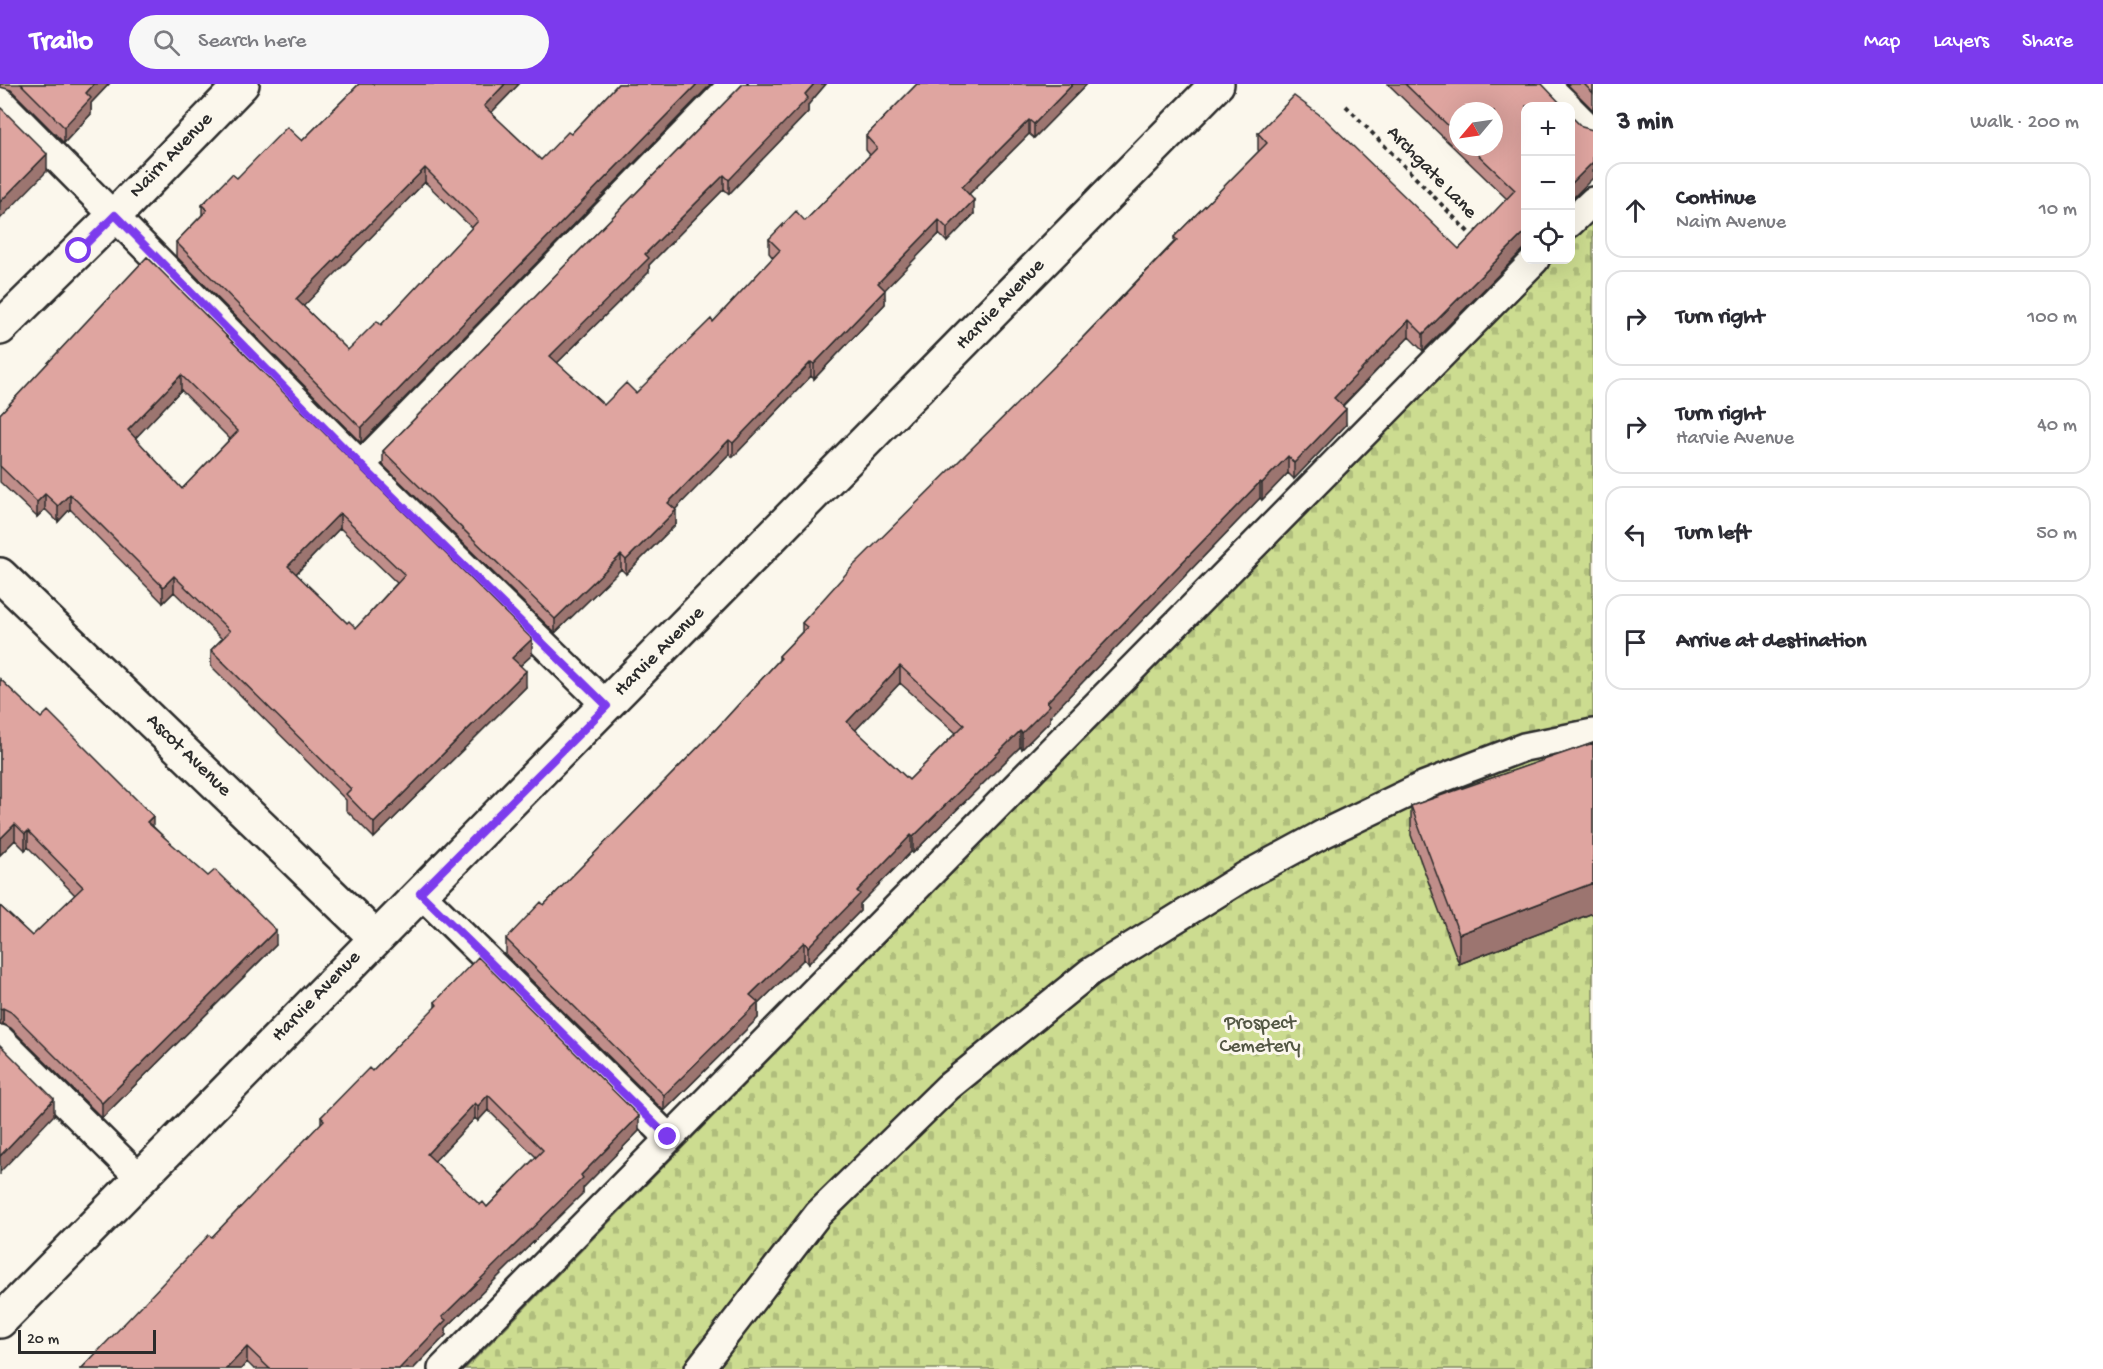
<!DOCTYPE html>
<html lang="en">
<head>
<meta charset="utf-8">
<style>
	:root { --surface:#fff; --page:#f7f7f7; --text:#2b2b33; --muted:#7c7c81; --line:#e1e1e2; --accent:#7c3aed }
	body { margin:0; font-family:"Gochi Hand",sans-serif; background:var(--page); color:var(--text) }
	.controls { position:absolute; right:18px; top:18px; display:grid; overflow:hidden; border-radius:12px; box-shadow:0 6px 24px #0002 }
	.controls button { width:54px; height:54px; display:grid; place-items:center; padding:0; border:0; border-bottom:2px solid var(--line); background:var(--surface); color:var(--text); font:30px sans-serif }
	.compass { position:absolute; left:1449px; top:18px; width:54px; height:54px; border-radius:50%; background:var(--surface); box-shadow:0 6px 24px #0002; rotate:241deg }
	.scale { position:absolute; left:18px; bottom:15px; width:138px; box-sizing:border-box; padding-left:6px; border:3px solid #2b2b2b; border-top:0; font-size:16px; line-height:21px; white-space:nowrap; color:#2b2b2b; -webkit-text-stroke:4px #fbf7ec; paint-order:stroke }
	.stop { position:absolute; width:18px; height:18px; margin:-14px; border:4px solid #7c3aed; border-radius:50%; background:#fff }
	.stop.end { background:#7c3aed; border-color:#fff; box-shadow:0 2px 6px #0008 }
	.list { margin:0; padding:0; list-style:none }
	h2 { display:flex; justify-content:space-between; align-items:center; height:78px; margin:0; padding:0 24px; font-size:26px }
	h2 small { font-size:20px; font-weight:400; color:var(--muted) }
	.list li { display:grid; grid-template-columns:39px 1fr auto; gap:18px; align-items:center; box-sizing:border-box; height:96px; margin:0 12px 12px; padding:0 12px; border:2px solid var(--line); border-radius:18px }
	.list b { display:block; font-size:22px; white-space:nowrap }
	.list p { margin:0; font-size:20px; white-space:nowrap; color:var(--muted) }
	.list em { font-size:20px; font-style:normal; color:var(--muted) }
	.icon { flex:none; width:33px; height:33px; fill:none; stroke:currentColor; stroke-width:2; stroke-linecap:round; stroke-linejoin:round }
	.map { position:relative; flex:none; width:1593px; height:1285px; overflow:hidden }
	header { display:flex; align-items:center; gap:36px; box-sizing:border-box; height:84px; padding:0 30px; background:var(--accent); color:#fff }
	header strong { font-size:28px }
	nav { display:flex; gap:33px; margin-inline-start:auto; font-size:21px }
	.search { width:420px; height:54px; background:var(--page); display:flex; align-items:center; gap:15px; box-sizing:border-box; padding:0 21px; border-radius:33px; color:var(--muted); font-size:22px }
	main { display:flex }
	aside { flex:1; background:var(--surface) }
	.map>svg:first-child { display:block }
	.cemetery { fill:url(#cemetery-stones); stroke:#7c845e; stroke-width:1.5 }
	.lines { fill:none; stroke-linecap:round; stroke-linejoin:round }
	.lane-casing { stroke:#2b2b2b; stroke-width:32 }
	.street-casing { stroke:#2b2b2b; stroke-width:38 }
	.path { stroke:#2b2b2b; stroke-width:4; stroke-dasharray:4.5 4.5; stroke-linecap:butt }
	.lane { stroke:#fbf7ec; stroke-width:27 }
	.street { stroke:#fbf7ec; stroke-width:33 }
	.wall { fill:#c08e8a; stroke:#2b2b2b; stroke-width:1.5; fill-rule:evenodd }
	.shaded-wall { fill:#9c7470; stroke:#2b2b2b; stroke-width:1.5 }
	.building { fill:#dfa5a0; stroke:#2b2b2b; stroke-width:1.5; fill-rule:evenodd }
	.route { stroke:#7c3aed; stroke-width:8 }
	.labels { text-anchor:middle; dominant-baseline:central; stroke-width:6; stroke-linejoin:round; paint-order:stroke }
	.street-label { font-size:20px; fill:#2b2b2b; stroke:#fbf7ec }
	.park-label { font-size:20px; fill:#535744; stroke:#fbf7ec }
</style>
</head>
<body>
<header>
<strong>Trailo</strong>
<div class="search"><svg class="icon" aria-label="search" viewBox="0 0 24 24"><circle cx="10" cy="10" r="6"/><path d="M15 15l6 6"/></svg>Search here</div>
<nav><a>Map</a><a>Layers</a><a>Share</a></nav>
</header>
<main>
<div class="map">
<svg width="1593" height="1285" viewBox="0 0 1593 1285">
	<defs>
		<pattern id="cemetery-stones" width="16" height="16" patternUnits="userSpaceOnUse" patternTransform="scale(1.5)"><rect width="16" height="16" fill="#ccdc90"/><path d="M2 7V4a2 2 0 0 1 4 0v3zM10 15v-3a2 2 0 0 1 4 0v3z" fill="#afbd7c"/></pattern>
	</defs>
	<rect width="100%" height="100%" fill="#fbf7ec"/>
	<filter id="ink" filterUnits="userSpaceOnUse"><feTurbulence type="fractalNoise" baseFrequency=".0167" numOctaves="2"/><feDisplacementMap in="SourceGraphic" scale="12" xChannelSelector="R" yChannelSelector="G"/><feConvolveMatrix kernelMatrix="1 2 1 2 8 2 1 2 1" color-interpolation-filters="sRGB"/></filter>
	<g filter="url(#ink)">
		<path class="cemetery" d="M 1593,136 L 1593,1285 L 465,1285 L 1554,176 L 1570,176 L 1571,159 Z"/>
		<g class="lines">
			<g class="lane-casing">
				<path id="lane" d="M 1545,0 L 1568,22
					M 0,17 L 361,381 L 607,622
					M 1570,25 L 1593,48
					M 1570,139 L 1593,117
					M 361,381 L 733,0
					M 420,809 L 668,1053
					M 0,955 L 140,1094
					M 442,1285 L 1535,176
					M 699,1285 L 818,1130 L 948,1003 L 1090,888 L 1245,792 L 1323,750 L 1425,701 L 1524,663 L 1593,649"/>
			</g>
			<g class="street-casing">
				<path id="street" d="M 0,244 L 115,131 L 242,0
					M 0,491 L 375,853
					M 0,1237 L 1217,0"/>
			</g>
			<path class="path" d="M 1346,22 L 1474,154"/>
			<use href="#lane" class="lane"/>
			<use href="#street" class="street"/>
		</g>
		<path class="wall" d="M 0,0 L 109,0 L 91,19 L 91,30 L 64,59 L 11,6 L 0,3 Z
			M 359,0 L 519,0 L 491,29 L 541,76 L 571,50 L 618,0 L 711,0 L 361,359 L 176,172 L 176,158 L 202,131 L 202,121 L 237,94 L 302,57 ZM 425,98 L 472,144 L 381,241 L 348,266 L 303,222 Z
			M 743,0 L 826,0 L 808,21 L 808,28 L 729,110 L 724,105 L 649,181 L 649,188 L 557,279 L 604,321 L 636,309 L 713,238 L 773,174 L 769,169 L 769,155 L 805,137 L 870,71 L 866,66 L 866,52 L 917,0 L 1087,0 L 1034,54 L 1029,50 L 969,110 L 974,130 L 947,158 L 939,150 L 884,206 L 885,220 L 814,295 L 811,292 L 733,373 L 729,370 L 675,425 L 676,440 L 626,490 L 621,485 L 555,549 L 383,381 L 383,367 Z
			M 1388,0 L 1542,0 L 1526,22 L 1526,163 L 1423,267 L 1409,253 L 1343,322 L 1346,341 L 1294,395 L 1288,389 L 1262,416 L 1260,414 L 1050,632 L 1050,637 L 1022,665 L 1020,663 L 913,769 L 911,768 L 860,820 L 860,827 L 808,880 L 804,875 L 758,920 L 758,934 L 664,1027 L 506,871 L 506,855 L 544,821 L 717,644 L 779,576 L 779,572 L 802,548 L 802,539 L 1065,272 L 1174,158 L 1174,153 L 1259,67 L 1258,66 L 1258,49 L 1459,165 L 1507,115 ZM 1458,27 L 1494,63 L 1458,63 ZM 900,599 L 956,649 L 909,696 L 855,646 Z
			M 1567,0 L 1593,0 L 1593,26 Z
			M 147,173 L 532,571 L 520,582 L 526,603 L 374,754 L 346,726 L 346,716 L 211,582 L 211,566 L 222,555 L 174,508 L 163,519 L 70,425 L 58,438 L 45,425 L 37,433 L 0,398 L 0,330 ZM 181,306 L 230,355 L 182,405 L 135,354 ZM 340,444 L 397,499 L 356,544 L 347,539 L 296,490 Z
			M 0,595 L 276,861 L 102,1034 L 11,944 L 3,940 L 0,822 L 32,852 L 75,811 L 28,763 L 25,766 L 15,756 L 0,771 Z
			M 1593,659 L 1593,829 L 1459,880 L 1411,751 L 1411,722 Z
			M 435,918 L 639,1047 L 583,1104 L 583,1109 L 446,1244 L 446,1251 L 413,1285 L 254,1285 L 247,1278 L 241,1285 L 81,1285 L 212,1153 L 321,1040 L 321,1033 L 372,987 L 435,924 ZM 488,1026 L 536,1073 L 487,1123 L 480,1121 L 434,1077 L 475,1034 L 478,1037 Z"/>
		<path class="shaded-wall" d="M 94,0 L 109,0 L 91,19 L 91,30 L 64,59 L 64,43 L 86,9 Z
			M 505,0 L 519,0 L 484,36 L 484,22 Z
			M 697,0 L 711,0 L 361,359 L 361,344 Z
			M 814,0 L 826,0 L 808,21 L 808,28 L 729,110 L 729,96 Z
			M 1073,0 L 1087,0 L 1034,54 L 1034,40 Z
			M 1029,36 L 1029,50 L 962,117 L 962,103 Z
			M 47,70 L 47,87 L 0,135 L 0,118 Z
			M 1593,78 L 1593,94 L 1570,117 L 1570,101 Z
			M 425,84 L 425,98 L 296,230 L 296,215 Z
			M 724,91 L 724,105 L 649,181 L 649,188 L 550,286 L 550,272 L 645,170 Z
			M 974,116 L 974,130 L 947,158 L 947,144 Z
			M 939,136 L 939,150 L 878,213 L 878,199 Z
			M 1526,147 L 1526,163 L 1423,267 L 1423,250 Z
			M 885,206 L 885,220 L 814,295 L 814,280 Z
			M 1409,236 L 1409,253 L 1334,330 L 1334,314 Z
			M 811,278 L 811,292 L 733,373 L 733,359 Z
			M 181,291 L 181,306 L 128,362 L 128,346 Z
			M 1346,325 L 1346,341 L 1294,395 L 1294,379 Z
			M 729,356 L 729,370 L 668,433 L 668,419 Z
			M 1288,372 L 1288,389 L 1262,416 L 1262,399 Z
			M 1260,398 L 1260,414 L 1050,632 L 1050,637 L 1022,665 L 1022,649 L 1047,618 Z
			M 45,410 L 45,425 L 37,433 L 37,418 Z
			M 70,410 L 70,425 L 58,438 L 58,422 Z
			M 676,426 L 676,440 L 626,490 L 626,476 Z
			M 340,429 L 340,444 L 288,498 L 288,482 Z
			M 621,471 L 621,485 L 555,549 L 555,535 Z
			M 174,492 L 174,508 L 163,519 L 163,503 Z
			M 532,555 L 532,571 L 512,589 L 512,574 Z
			M 900,582 L 900,599 L 847,655 L 847,638 Z
			M 526,587 L 526,603 L 374,754 L 374,739 Z
			M 1020,647 L 1020,663 L 913,769 L 913,753 Z
			M 153,732 L 153,748 L 147,738 Z
			M 15,740 L 15,756 L 0,771 L 0,755 Z
			M 28,747 L 28,763 L 25,766 L 25,750 Z
			M 911,751 L 911,768 L 860,820 L 860,827 L 808,880 L 808,863 L 857,807 Z
			M 1593,799 L 1593,829 L 1459,880 L 1459,850 Z
			M 276,846 L 276,861 L 102,1034 L 102,1019 Z
			M 804,858 L 804,875 L 758,920 L 758,934 L 664,1027 L 664,1011 L 750,911 Z
			M 3,924 L 3,940 L 0,941 L 0,925 Z
			M 488,1011 L 488,1026 L 478,1037 L 478,1022 Z
			M 54,1015 L 54,1031 L 0,1088 L 0,1091 L 0,1072 Z
			M 475,1019 L 475,1034 L 427,1085 L 427,1070 Z
			M 639,1032 L 639,1047 L 583,1104 L 583,1109 L 446,1244 L 446,1251 L 413,1285 L 399,1285 L 442,1233 Z
			M 247,1263 L 247,1278 L 241,1285 L 226,1285 Z"/>
		<path class="building" d="M 21,0 L 94,0 L 86,9 L 91,14 L 64,43 Z
			M 359,0 L 505,0 L 484,22 L 541,76 L 568,48 L 571,50 L 618,0 L 697,0 L 361,344 L 176,158 L 207,126 L 202,121 L 232,90 L 237,94 L 287,43 L 302,57 ZM 425,84 L 478,137 L 381,241 L 377,237 L 348,266 L 296,215 Z
			M 743,0 L 814,0 L 805,10 L 808,14 L 729,96 L 724,91 L 645,170 L 649,174 L 550,272 L 604,321 L 626,299 L 636,309 L 711,235 L 713,238 L 780,166 L 769,155 L 796,127 L 805,137 L 877,64 L 866,52 L 917,0 L 1073,0 L 1034,40 L 1029,36 L 962,103 L 974,116 L 947,144 L 939,136 L 878,199 L 885,206 L 814,280 L 811,278 L 733,359 L 729,356 L 668,419 L 676,426 L 626,476 L 621,471 L 555,535 L 383,367 Z
			M 1405,0 L 1542,0 L 1563,22 L 1526,22 L 1526,147 L 1423,250 L 1409,236 L 1334,314 L 1346,325 L 1294,379 L 1288,372 L 1262,399 L 1260,398 L 1047,618 L 1050,621 L 1022,649 L 1020,647 L 913,753 L 911,751 L 857,807 L 860,810 L 808,863 L 804,858 L 750,911 L 758,918 L 664,1011 L 506,855 L 541,818 L 544,821 L 717,644 L 781,574 L 779,572 L 807,543 L 802,539 L 853,482 L 1065,272 L 1177,156 L 1174,153 L 1267,59 L 1258,49 L 1294,12 L 1324,34 L 1459,165 L 1515,106 L 1470,63 L 1494,63 L 1494,27 L 1458,27 L 1458,51 ZM 900,582 L 964,641 L 909,696 L 847,638 Z
			M 1584,0 L 1593,0 L 1593,9 Z
			M 0,23 L 47,70 L 0,118 Z
			M 1570,31 L 1582,43 L 1593,46 L 1593,78 L 1570,101 Z
			M 147,173 L 532,555 L 512,574 L 526,587 L 374,739 L 346,710 L 351,705 L 211,566 L 230,547 L 174,492 L 163,503 L 70,410 L 58,422 L 45,410 L 37,418 L 0,382 L 0,330 ZM 181,291 L 238,347 L 182,405 L 128,346 ZM 340,429 L 405,491 L 356,544 L 349,537 L 347,539 L 288,482 Z
			M 0,595 L 41,634 L 48,627 L 153,732 L 147,738 L 208,792 L 215,786 L 276,846 L 102,1019 L 11,928 L 3,924 L 0,925 L 0,822 L 32,852 L 83,803 L 28,747 L 25,750 L 15,740 L 0,755 Z
			M 1593,659 L 1593,799 L 1459,850 L 1411,722 Z
			M 478,873 L 639,1032 L 581,1091 L 583,1094 L 442,1233 L 446,1236 L 399,1285 L 270,1285 L 247,1263 L 226,1285 L 81,1285 L 209,1151 L 212,1153 L 324,1036 L 321,1033 L 369,984 L 372,987 L 437,921 L 435,918 ZM 488,1011 L 543,1066 L 487,1123 L 483,1118 L 480,1121 L 427,1070 L 475,1019 L 478,1022 Z
			M 0,961 L 54,1015 L 0,1072 Z"/>
	</g>
	<g class="lines" filter="url(#ink)">
		<path class="route" d="M 79,167 L 115,131 L 361,381 L 607,622 L 420,809 L 668,1053"/>
	</g>
	<g class="labels">
		<g class="street-label">
			<text transform="translate(172 72) rotate(-46)">Nairn Avenue</text>
			<text transform="translate(1431 89) rotate(46)">Archgate Lane</text>
			<text transform="translate(1001 221) rotate(-46)">Harvie Avenue</text>
			<text transform="translate(660 568) rotate(-45)">Harvie Avenue</text>
			<text transform="translate(188 672) rotate(44)">Ascot Avenue</text>
			<text transform="translate(317 913) rotate(-46)">Harvie Avenue</text>
		</g>
		<g class="park-label">
			<text x="1260" y="940">Prospect<tspan x="1260" dy="23">Cemetery</tspan></text>
		</g>
	</g>
</svg>
<div class="controls">
<button>+</button>
<button>−</button>
<button><svg class="icon" aria-label="locate" viewBox="0 0 24 24"><circle cx="12" cy="12" r="6"/><path d="M12 2v4M12 18v4M2 12h4M18 12h4"/></svg></button>
</div>
<svg class="compass" viewBox="-18 -18 36 36"><path d="M0-13l5 13h-10z" fill="#e53935"/><path d="M0 13l5-13h-10z" fill="#7c7c81"/></svg>
<div class="scale">20 m</div>
<div class="stop" style="left:79px;top:167px"></div>
<div class="stop end" style="left:668px;top:1053px"></div>
</div>
<aside>
<h2>3 min<small>Walk · 200 m</small></h2>
<ul class="list">
<li><svg class="icon" aria-label="ahead" viewBox="0 0 24 24"><path d="M12 20V5M6 11l6-6 6 6"/></svg><div><b>Continue</b><p>Nairn Avenue</p></div><em>10 m</em></li>
<li><svg class="icon" aria-label="right" viewBox="0 0 24 24"><path d="M7 20v-9h11M14 6l5 5-5 5"/></svg><div><b>Turn right</b></div><em>100 m</em></li>
<li><svg class="icon" aria-label="right" viewBox="0 0 24 24"><path d="M7 20v-9h11M14 6l5 5-5 5"/></svg><div><b>Turn right</b><p>Harvie Avenue</p></div><em>40 m</em></li>
<li><svg class="icon" aria-label="left" viewBox="0 0 24 24"><path d="M17 20v-9H6M10 6l-5 5 5 5"/></svg><div><b>Turn left</b></div><em>50 m</em></li>
<li><svg class="icon" aria-label="arrive" viewBox="0 0 24 24"><path d="M6 21V4h12l-3 4 3 4H6"/></svg><div><b>Arrive at destination</b></div></li>
</ul>
</aside>
</main>
</body>
</html>
